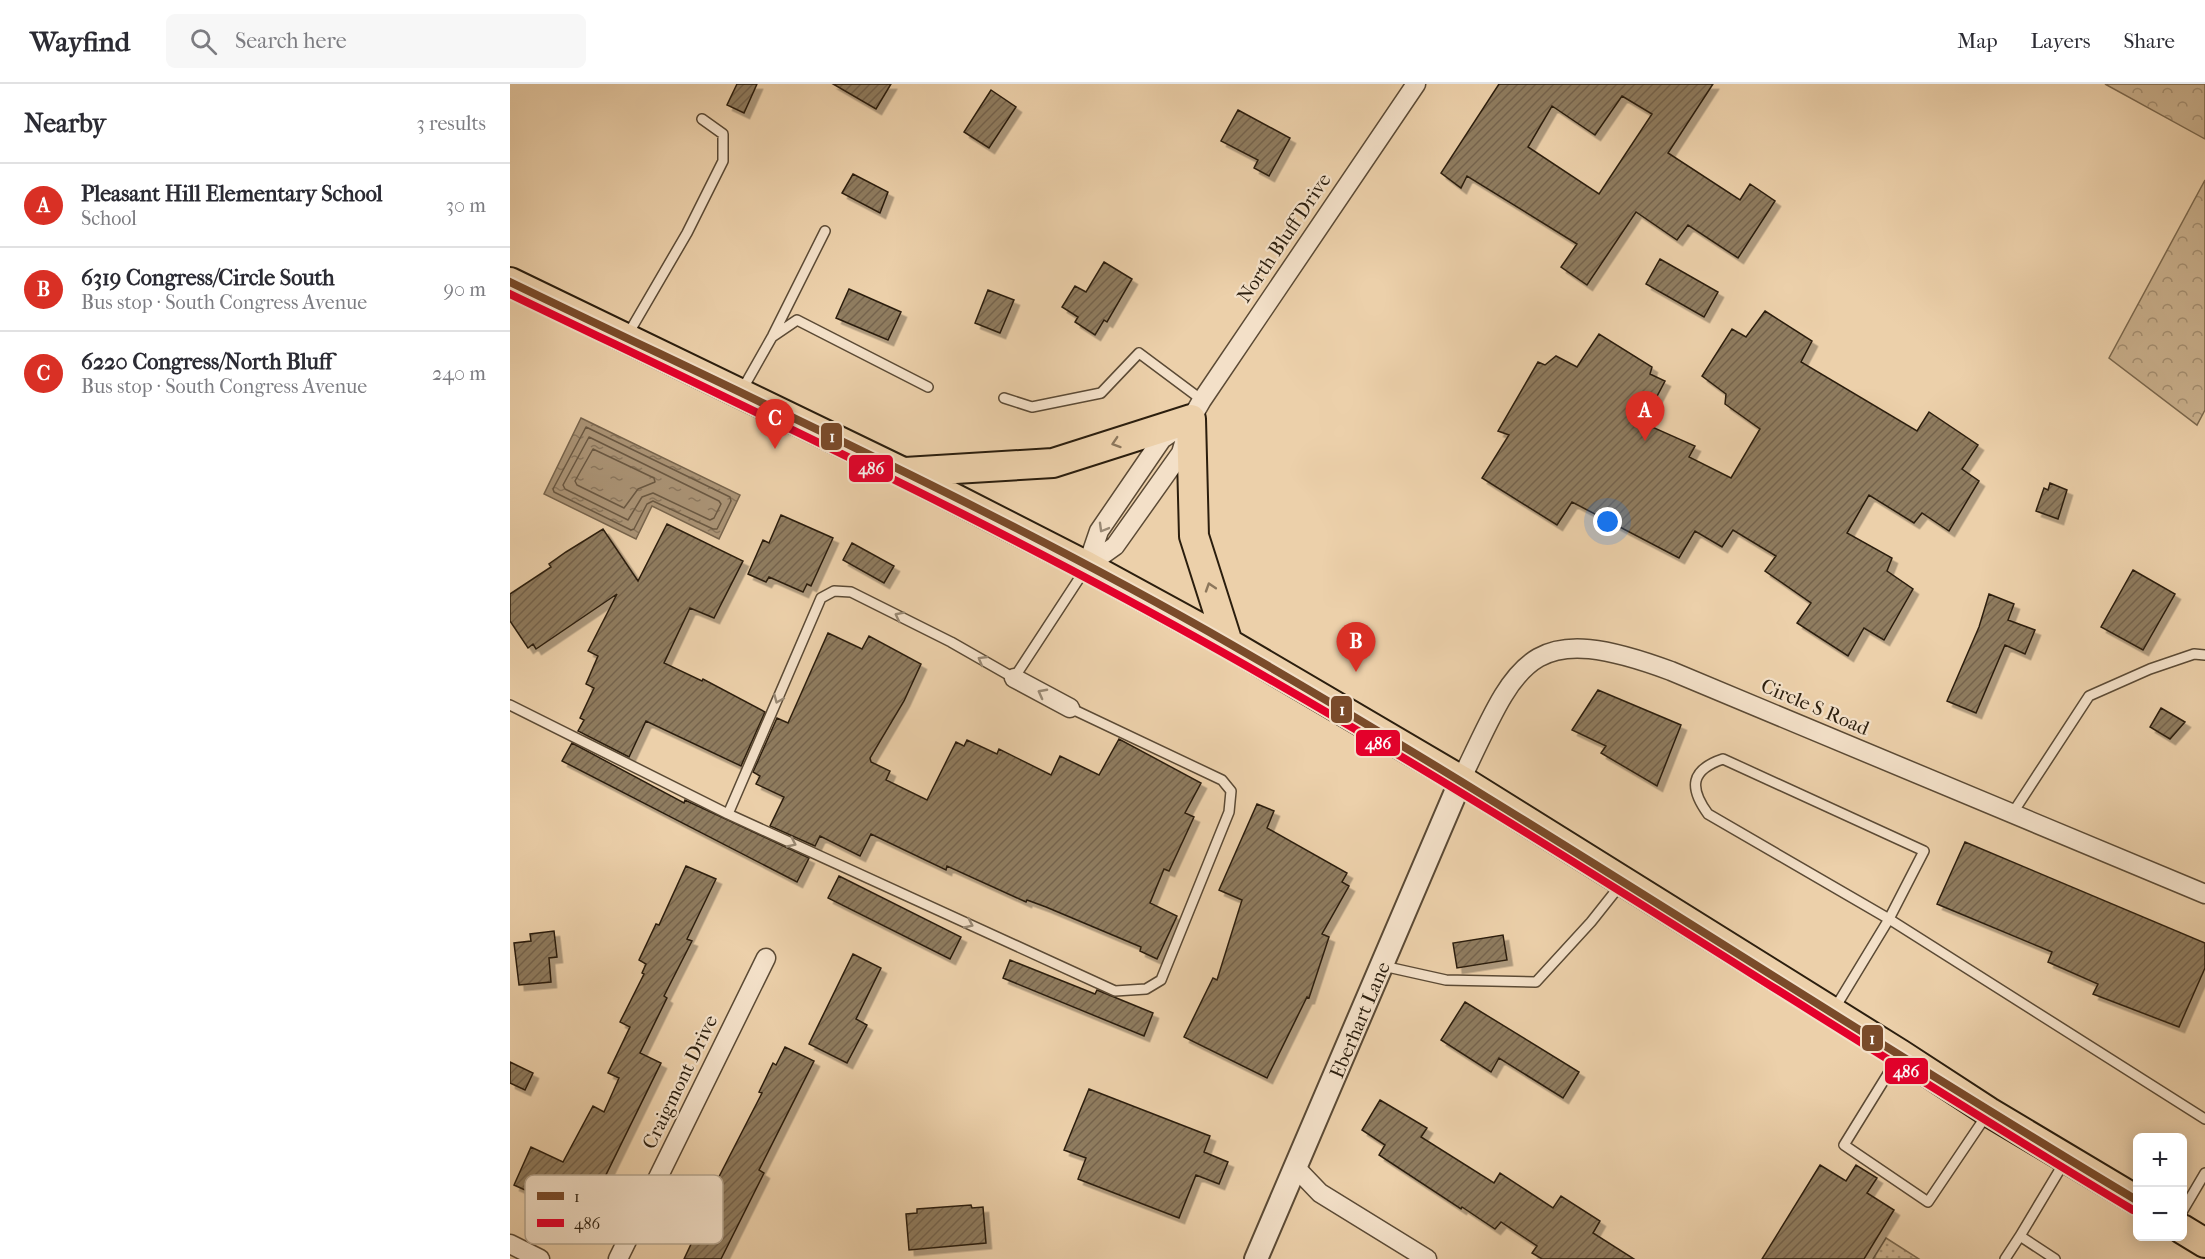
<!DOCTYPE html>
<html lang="en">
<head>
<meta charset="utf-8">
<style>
	:root { --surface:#fff; --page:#f7f7f7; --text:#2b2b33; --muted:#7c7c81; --line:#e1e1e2; --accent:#d93025 }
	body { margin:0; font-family:"IM FELL French Canon",serif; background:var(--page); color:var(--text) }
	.controls { position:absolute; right:18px; bottom:18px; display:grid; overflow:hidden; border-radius:9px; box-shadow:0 3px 15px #0003 }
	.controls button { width:54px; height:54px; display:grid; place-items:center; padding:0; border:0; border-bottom:2px solid var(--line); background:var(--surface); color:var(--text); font:30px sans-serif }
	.you { position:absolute; left:1098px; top:438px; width:21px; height:21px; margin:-15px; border:4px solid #fff; border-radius:50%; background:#1a73e8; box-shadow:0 0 0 9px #1a73e833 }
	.badge { display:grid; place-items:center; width:39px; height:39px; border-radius:50%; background:var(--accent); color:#fff; font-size:20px; font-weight:700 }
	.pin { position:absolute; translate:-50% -50px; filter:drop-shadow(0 2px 3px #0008) }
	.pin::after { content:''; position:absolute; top:32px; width:21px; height:18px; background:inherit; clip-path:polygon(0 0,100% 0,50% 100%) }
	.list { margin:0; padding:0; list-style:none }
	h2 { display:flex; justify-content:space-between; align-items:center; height:78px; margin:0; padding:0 24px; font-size:26px }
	h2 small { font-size:20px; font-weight:400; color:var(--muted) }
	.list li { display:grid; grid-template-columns:39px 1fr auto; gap:18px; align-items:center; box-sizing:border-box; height:84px; padding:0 24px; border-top:2px solid var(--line) }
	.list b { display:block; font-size:22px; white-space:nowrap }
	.list p { margin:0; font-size:20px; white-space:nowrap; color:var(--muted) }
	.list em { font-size:20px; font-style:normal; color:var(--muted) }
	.icon { flex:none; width:33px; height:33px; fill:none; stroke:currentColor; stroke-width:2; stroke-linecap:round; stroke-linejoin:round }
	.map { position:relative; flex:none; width:1695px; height:1175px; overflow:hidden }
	header { display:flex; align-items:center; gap:36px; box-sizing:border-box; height:84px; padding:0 30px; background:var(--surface); border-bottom:2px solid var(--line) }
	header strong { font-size:28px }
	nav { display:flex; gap:33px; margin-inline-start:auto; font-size:21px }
	.search { width:420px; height:54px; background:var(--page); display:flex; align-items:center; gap:15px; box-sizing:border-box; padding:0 21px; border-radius:9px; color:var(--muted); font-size:22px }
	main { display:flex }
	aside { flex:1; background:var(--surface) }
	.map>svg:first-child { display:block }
	.grass { fill:url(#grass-dots); stroke:#7b684e; stroke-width:1.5 }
	.forest { fill:url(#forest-crowns); stroke:#7b684e; stroke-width:1.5 }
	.water { fill:url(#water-ripples); stroke:#77644c; stroke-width:1.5 }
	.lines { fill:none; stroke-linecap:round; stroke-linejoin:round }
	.shore { stroke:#6a5842; stroke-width:1.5 }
	.building { fill:url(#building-hatch); stroke:#2b1e0e; stroke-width:1.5; fill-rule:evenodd; filter:url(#shadow) }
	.service-casing { stroke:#5b4a35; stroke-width:12 }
	.minor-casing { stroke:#5b4a35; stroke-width:21 }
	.tertiary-casing { stroke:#5b4a35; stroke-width:26 }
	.primary-casing { stroke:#2b1e0e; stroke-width:32 }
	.service { stroke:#f3e0c8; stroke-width:9 }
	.minor { stroke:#f3e0c8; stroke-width:18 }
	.tertiary { stroke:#f3e0c8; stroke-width:22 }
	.primary { stroke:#ecd0aa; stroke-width:28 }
	.bus-1-casing { stroke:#f3e0c8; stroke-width:12 }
	.bus-2-casing { stroke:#f3e0c8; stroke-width:12 }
	.bus-1 { stroke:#7a4b2a; stroke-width:8 }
	.bus-2 { stroke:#e4002b; stroke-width:8 }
	.oneway { stroke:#8c775c }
	.oneway2 { stroke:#998974 }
	.labels { text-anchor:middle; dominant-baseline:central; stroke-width:4.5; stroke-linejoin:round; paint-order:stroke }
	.street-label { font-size:20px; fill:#2b1e0e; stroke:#f3e0c8 }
	.key { fill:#f3e0c8; stroke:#b7a690; stroke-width:1.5 }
	.key-label { font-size:16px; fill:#2b1e0e }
	.line-badge { stroke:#f3e0c8; stroke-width:2 }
	.badge-label { font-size:16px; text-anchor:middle; font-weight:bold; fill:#fff }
</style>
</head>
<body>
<header>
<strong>Wayfind</strong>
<div class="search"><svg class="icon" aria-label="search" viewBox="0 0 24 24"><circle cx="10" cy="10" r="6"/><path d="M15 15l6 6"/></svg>Search here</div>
<nav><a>Map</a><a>Layers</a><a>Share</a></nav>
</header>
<main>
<aside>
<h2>Nearby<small>3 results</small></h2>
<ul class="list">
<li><span class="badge">A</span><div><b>Pleasant Hill Elementary School</b><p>School</p></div><em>30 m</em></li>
<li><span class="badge">B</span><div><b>6319 Congress/Circle South</b><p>Bus stop · South Congress Avenue</p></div><em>90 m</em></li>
<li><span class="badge">C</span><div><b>6220 Congress/North Bluff</b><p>Bus stop · South Congress Avenue</p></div><em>240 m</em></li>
</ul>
</aside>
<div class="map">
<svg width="1695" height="1175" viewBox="0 0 1695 1175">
	<defs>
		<pattern id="grass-dots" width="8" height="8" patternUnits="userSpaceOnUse" patternTransform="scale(1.5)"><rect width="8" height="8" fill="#cbb28f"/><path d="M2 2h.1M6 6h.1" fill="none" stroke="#a59073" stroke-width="1.8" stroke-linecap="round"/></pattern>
		<pattern id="forest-crowns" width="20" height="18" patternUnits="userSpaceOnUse" patternTransform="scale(1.5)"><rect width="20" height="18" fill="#cbb28f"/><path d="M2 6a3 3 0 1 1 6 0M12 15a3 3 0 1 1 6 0" fill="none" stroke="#a59073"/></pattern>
		<pattern id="water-ripples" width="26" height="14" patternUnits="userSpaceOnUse" patternTransform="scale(1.5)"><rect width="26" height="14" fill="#aa9375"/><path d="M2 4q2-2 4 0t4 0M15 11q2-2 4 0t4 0" fill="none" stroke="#8b775e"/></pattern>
		<pattern id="building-hatch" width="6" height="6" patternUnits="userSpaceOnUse" patternTransform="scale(1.5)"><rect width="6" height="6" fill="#8f7b5f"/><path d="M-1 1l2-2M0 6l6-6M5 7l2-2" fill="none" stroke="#75644d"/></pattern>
		<filter id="shadow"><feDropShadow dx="5.5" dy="5.5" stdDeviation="0" flood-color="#0004"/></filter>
	</defs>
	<rect width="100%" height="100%" fill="#ecd0aa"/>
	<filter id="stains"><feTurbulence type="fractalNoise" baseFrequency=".00333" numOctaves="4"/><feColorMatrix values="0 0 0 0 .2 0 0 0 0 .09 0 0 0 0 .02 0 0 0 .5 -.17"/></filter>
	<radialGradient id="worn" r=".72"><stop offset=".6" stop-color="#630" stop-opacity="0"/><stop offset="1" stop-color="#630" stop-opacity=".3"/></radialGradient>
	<path class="grass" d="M 1376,1154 L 1409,1175 L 1363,1175 Z"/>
	<path class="forest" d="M 1595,0 L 1695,0 L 1695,55 Z
		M 1695,96 L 1695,326 L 1687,341 L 1599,274 Z"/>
	<path class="water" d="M 71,334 L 230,411 L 209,455 L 142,422 L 126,455 L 34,410 Z"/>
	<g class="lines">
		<path class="shore" d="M 76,343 L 220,413 L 221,417 L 207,445 L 203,445 L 143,417 L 137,420 L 124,445 L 121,446 L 44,408 L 43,405 Z
			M 79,353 L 209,417 L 211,420 L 204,434 L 200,436 L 143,409 L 132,413 L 118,436 L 55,405 L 53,401 Z
			M 83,365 L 144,394 L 145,398 L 128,405 L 114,424 L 67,401 L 65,397 Z"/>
	</g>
	<path class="building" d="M 227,0 L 247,0 L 234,29 L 217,21 Z
		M 323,0 L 381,0 L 366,25 Z
		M 989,0 L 1203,0 L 1158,69 L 1230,116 L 1240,100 L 1265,117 L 1228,174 L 1178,141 L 1167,156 L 1126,128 L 1077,201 L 1051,183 L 1067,160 L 957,92 L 951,104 L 931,89 ZM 1112,12 L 1142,30 L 1089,110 L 1018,63 L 1042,22 L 1085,51 Z
		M 481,6 L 506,23 L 479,64 L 454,48 Z
		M 728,26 L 780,54 L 759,92 L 744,84 L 748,76 L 711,57 Z
		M 343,90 L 378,108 L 370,129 L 332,109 Z
		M 1150,175 L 1208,208 L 1194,233 L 1136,200 Z
		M 594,178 L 622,195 L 597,238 L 594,236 L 585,251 L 565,238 L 568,233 L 552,223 L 565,202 L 576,208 Z
		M 339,205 L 391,228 L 378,256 L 326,234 Z
		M 478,206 L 504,216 L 490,249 L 465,239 Z
		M 1255,227 L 1302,257 L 1291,278 L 1407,347 L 1419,328 L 1468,361 L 1452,385 L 1469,397 L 1439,447 L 1412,429 L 1404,439 L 1359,411 L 1337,449 L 1382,474 L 1377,487 L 1403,505 L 1374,556 L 1354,544 L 1338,572 L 1287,539 L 1301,519 L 1255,487 L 1266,472 L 1223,446 L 1212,463 L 1185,447 L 1169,474 L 1062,418 L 1047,441 L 972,394 L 999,351 L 988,347 L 1028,278 L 1035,281 L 1046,272 L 1067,283 L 1089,250 L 1142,283 L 1140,290 L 1155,297 L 1133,339 L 1185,362 L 1179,373 L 1221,394 L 1250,345 L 1215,320 L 1216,310 L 1192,292 L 1222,245 L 1236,253 Z
		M 1540,399 L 1557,406 L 1548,435 L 1526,427 L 1534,404 L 1538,406 Z
		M 271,431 L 323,454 L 301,502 L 297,500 L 293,508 L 259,493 L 256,498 L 238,490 L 253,456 L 259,459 Z
		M 157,440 L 233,477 L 204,534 L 180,524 L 154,579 L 192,597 L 193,595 L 255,628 L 231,682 L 136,637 L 119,673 L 68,647 L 74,636 L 70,634 L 84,604 L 76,600 L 88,572 L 78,567 L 107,510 L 26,565 L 23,560 L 18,564 L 0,537 L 0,510 L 41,483 L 39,480 L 56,468 L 93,445 L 128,497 Z
		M 342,459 L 384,482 L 374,499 L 333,476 Z
		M 1623,486 L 1665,510 L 1633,566 L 1591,543 Z
		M 1479,510 L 1504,520 L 1498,536 L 1525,546 L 1515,570 L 1495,561 L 1466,629 L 1437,617 L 1469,543 Z
		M 318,549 L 352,565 L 359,552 L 411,580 L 394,617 L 360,674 L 361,678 L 380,687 L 376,696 L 417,716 L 446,658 L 454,662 L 457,656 L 487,670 L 489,665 L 541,691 L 550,672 L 589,691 L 609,655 L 691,699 L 675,729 L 684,733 L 659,787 L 654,785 L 640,819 L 667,832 L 647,875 L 630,867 L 631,863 L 536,823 L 517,816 L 516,818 L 437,782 L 436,786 L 361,750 L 350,772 L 310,752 L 305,762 L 260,742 L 274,713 L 246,700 L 250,692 L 243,688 L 267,634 L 278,639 Z
		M 1088,606 L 1171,641 L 1147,702 L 1091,669 L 1096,662 L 1062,646 Z
		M 1651,624 L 1675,638 L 1660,655 L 1640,643 Z
		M 62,659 L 174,719 L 175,716 L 299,774 L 287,798 L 52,677 Z
		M 747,720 L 764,727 L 757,744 L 837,789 L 832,798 L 839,802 L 812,850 L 819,853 L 799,914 L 797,913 L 757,994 L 674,953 L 703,894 L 707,896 L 732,816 L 709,806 Z
		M 1455,758 L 1695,859 L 1695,884 L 1669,943 L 1583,910 L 1588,900 L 1538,878 L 1542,868 L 1427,820 Z
		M 176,782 L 206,795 L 177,855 L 182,857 L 154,912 L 157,914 L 130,969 L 151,979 L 84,1115 L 80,1121 L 70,1117 L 64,1129 L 59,1126 L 55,1134 L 38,1126 L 42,1118 L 4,1101 L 21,1063 L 53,1078 L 83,1022 L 94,1028 L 109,994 L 98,989 L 120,943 L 110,938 L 134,890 L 132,889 L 136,880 L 129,876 L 146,840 L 149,841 Z
		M 329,792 L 451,853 L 440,875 L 318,814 Z
		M 44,847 L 47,873 L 39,874 L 41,898 L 9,901 L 4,859 L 21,857 L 20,850 Z
		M 993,851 L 997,876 L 947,884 L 943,859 Z
		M 343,870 L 371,884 L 346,935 L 357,941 L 337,979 L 299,960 Z
		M 500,876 L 585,910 L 587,906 L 643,929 L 634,952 L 493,894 Z
		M 955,918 L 1069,988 L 1053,1014 L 989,974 L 981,988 L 931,956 Z
		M 275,963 L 304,977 L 249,1086 L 254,1089 L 211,1175 L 174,1175 L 199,1122 L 195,1120 L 252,1009 L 249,1008 L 263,979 L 266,981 Z
		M 0,978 L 23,989 L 15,1006 L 0,999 Z
		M 579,1005 L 700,1052 L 694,1068 L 718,1078 L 709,1100 L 686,1091 L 669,1134 L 568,1095 L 576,1074 L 554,1066 Z
		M 870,1016 L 917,1044 L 911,1053 L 984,1099 L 990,1089 L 1043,1124 L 1051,1112 L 1090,1137 L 1083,1149 L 1124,1175 L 1032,1175 L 1022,1169 L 1027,1162 L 991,1138 L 985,1145 L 952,1123 L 951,1125 L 869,1071 L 875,1061 L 852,1046 Z
		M 1310,1081 L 1336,1097 L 1346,1081 L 1367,1094 L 1357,1109 L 1384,1126 L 1354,1175 L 1252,1175 Z
		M 461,1121 L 462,1124 L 473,1123 L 476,1159 L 399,1166 L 396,1130 L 407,1129 L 407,1125 Z"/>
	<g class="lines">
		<g class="service-casing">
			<path id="service" d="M 263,251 L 315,147
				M 117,252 L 177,149 L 213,77 L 213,50 L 192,35
				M 232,306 L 262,253 L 287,236 L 418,303
				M 494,314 L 522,323 L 591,309 L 629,269 L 692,316
				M 0,621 L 218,730
				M 560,624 L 712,696 L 721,707 L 719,728 L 651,896 L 636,905 L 605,907 L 218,730 L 311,514 L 324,507 L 341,508 L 441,558 L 504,594 L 576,484
				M 1502,730 L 1579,612 L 1640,585 L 1684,570 L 1695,571
				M 873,882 L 936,896 L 1026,898 L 1081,838 L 1112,799
				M 1325,924 L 1379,835 L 1414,767 L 1213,675 C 1180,686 1179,704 1198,730 L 1379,835 L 1695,1035
				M 1389,972 L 1334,1061 L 1418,1118 L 1478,1029
				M 1672,1128 L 1695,1089
				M 1510,1152 L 1555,1077
				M 1495,1175 L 1510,1152 L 1545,1175"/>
		</g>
		<g class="minor-casing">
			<path id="minor" d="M 577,482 L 605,462 L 671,369 L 681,335 L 692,316 L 906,0
				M 577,482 L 589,447 L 652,355 L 665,346
				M 504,594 L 560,624
				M 951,696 C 1008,576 1018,534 1161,587 L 1695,810
				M 786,1084 L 810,1109 L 917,1175
				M 0,1160 L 30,1175
				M 108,1175 L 256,874"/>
		</g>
		<g class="tertiary-casing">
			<path id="tertiary" d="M 746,1175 L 951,696"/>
		</g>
		<g class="primary-casing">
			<path id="primary" d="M 0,198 L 393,388 L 577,482 L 718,559 L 951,696 L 1390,970 L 1479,1028 L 1628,1117
				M 395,388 L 543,379 L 681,335 L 684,452 L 718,559
				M 1672,1145 L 1695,1159"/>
		</g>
		<use href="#service" class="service"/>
		<use href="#minor" class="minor"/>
		<use href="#tertiary" class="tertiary"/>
		<use href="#primary" class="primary"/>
		<g class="bus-1-casing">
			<path id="bus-1" d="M 0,198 C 242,315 489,427 722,561 C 1029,738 1323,935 1628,1117"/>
		</g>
		<g class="bus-2-casing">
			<path id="bus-2" d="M 0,210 C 239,325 480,437 712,568 C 1022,743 1317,943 1623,1126"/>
		</g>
		<use href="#bus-1" class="bus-1"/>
		<use href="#bus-2" class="bus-2"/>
	</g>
	<defs><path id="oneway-chevron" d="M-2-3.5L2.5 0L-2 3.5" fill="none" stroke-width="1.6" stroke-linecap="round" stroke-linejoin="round" transform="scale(1.5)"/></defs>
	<g class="oneway">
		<use href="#oneway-chevron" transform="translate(606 359) rotate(162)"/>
		<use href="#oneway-chevron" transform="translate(700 503) rotate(-108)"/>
	</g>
	<g class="oneway2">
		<use href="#oneway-chevron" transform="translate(593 444) rotate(120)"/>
		<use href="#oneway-chevron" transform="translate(389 532) rotate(-153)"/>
		<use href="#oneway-chevron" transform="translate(472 576) rotate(-150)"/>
		<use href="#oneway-chevron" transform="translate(532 609) rotate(-152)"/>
		<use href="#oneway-chevron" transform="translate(268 615) rotate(113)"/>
		<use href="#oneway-chevron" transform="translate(282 759) rotate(25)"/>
		<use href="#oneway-chevron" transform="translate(459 840) rotate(25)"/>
	</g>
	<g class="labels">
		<g class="street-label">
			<text transform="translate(774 154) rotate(-56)">North Bluff Drive</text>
			<text transform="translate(1305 623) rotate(23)">Circle S Road</text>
			<text transform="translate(850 936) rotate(-67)">Eberhart Lane</text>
			<text transform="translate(170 998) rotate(-64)">Craigmont Drive</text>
		</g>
	</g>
	<rect x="15" y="1091" width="198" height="69" rx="9" class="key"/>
	<rect x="27" y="1108" width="27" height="8" fill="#7a4b2a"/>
	<rect x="27" y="1135" width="27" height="8" fill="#e4002b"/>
	<g class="key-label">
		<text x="64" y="1118">1</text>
		<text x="64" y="1145">486</text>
	</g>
	<g class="line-badge">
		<rect x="310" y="338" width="23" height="29" rx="6" fill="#7a4b2a"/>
		<rect x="338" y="370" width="46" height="29" rx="6" fill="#e4002b"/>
		<rect x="820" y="611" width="23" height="29" rx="6" fill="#7a4b2a"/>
		<rect x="845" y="645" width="46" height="28" rx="6" fill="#e4002b"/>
		<rect x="1351" y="940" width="23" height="28" rx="6" fill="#7a4b2a"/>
		<rect x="1374" y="973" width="45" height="28" rx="6" fill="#e4002b"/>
	</g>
	<g class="badge-label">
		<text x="322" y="358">1</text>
		<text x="361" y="390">486</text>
		<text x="832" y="631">1</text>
		<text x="868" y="665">486</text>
		<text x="1362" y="960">1</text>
		<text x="1396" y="993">486</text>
	</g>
	<rect width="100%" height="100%" filter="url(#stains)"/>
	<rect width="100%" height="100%" fill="url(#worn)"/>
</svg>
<div class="controls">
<button>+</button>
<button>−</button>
</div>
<div class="you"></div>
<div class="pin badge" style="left:1135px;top:357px">A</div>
<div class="pin badge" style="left:846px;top:588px">B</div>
<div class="pin badge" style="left:265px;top:365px">C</div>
</div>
</main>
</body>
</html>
